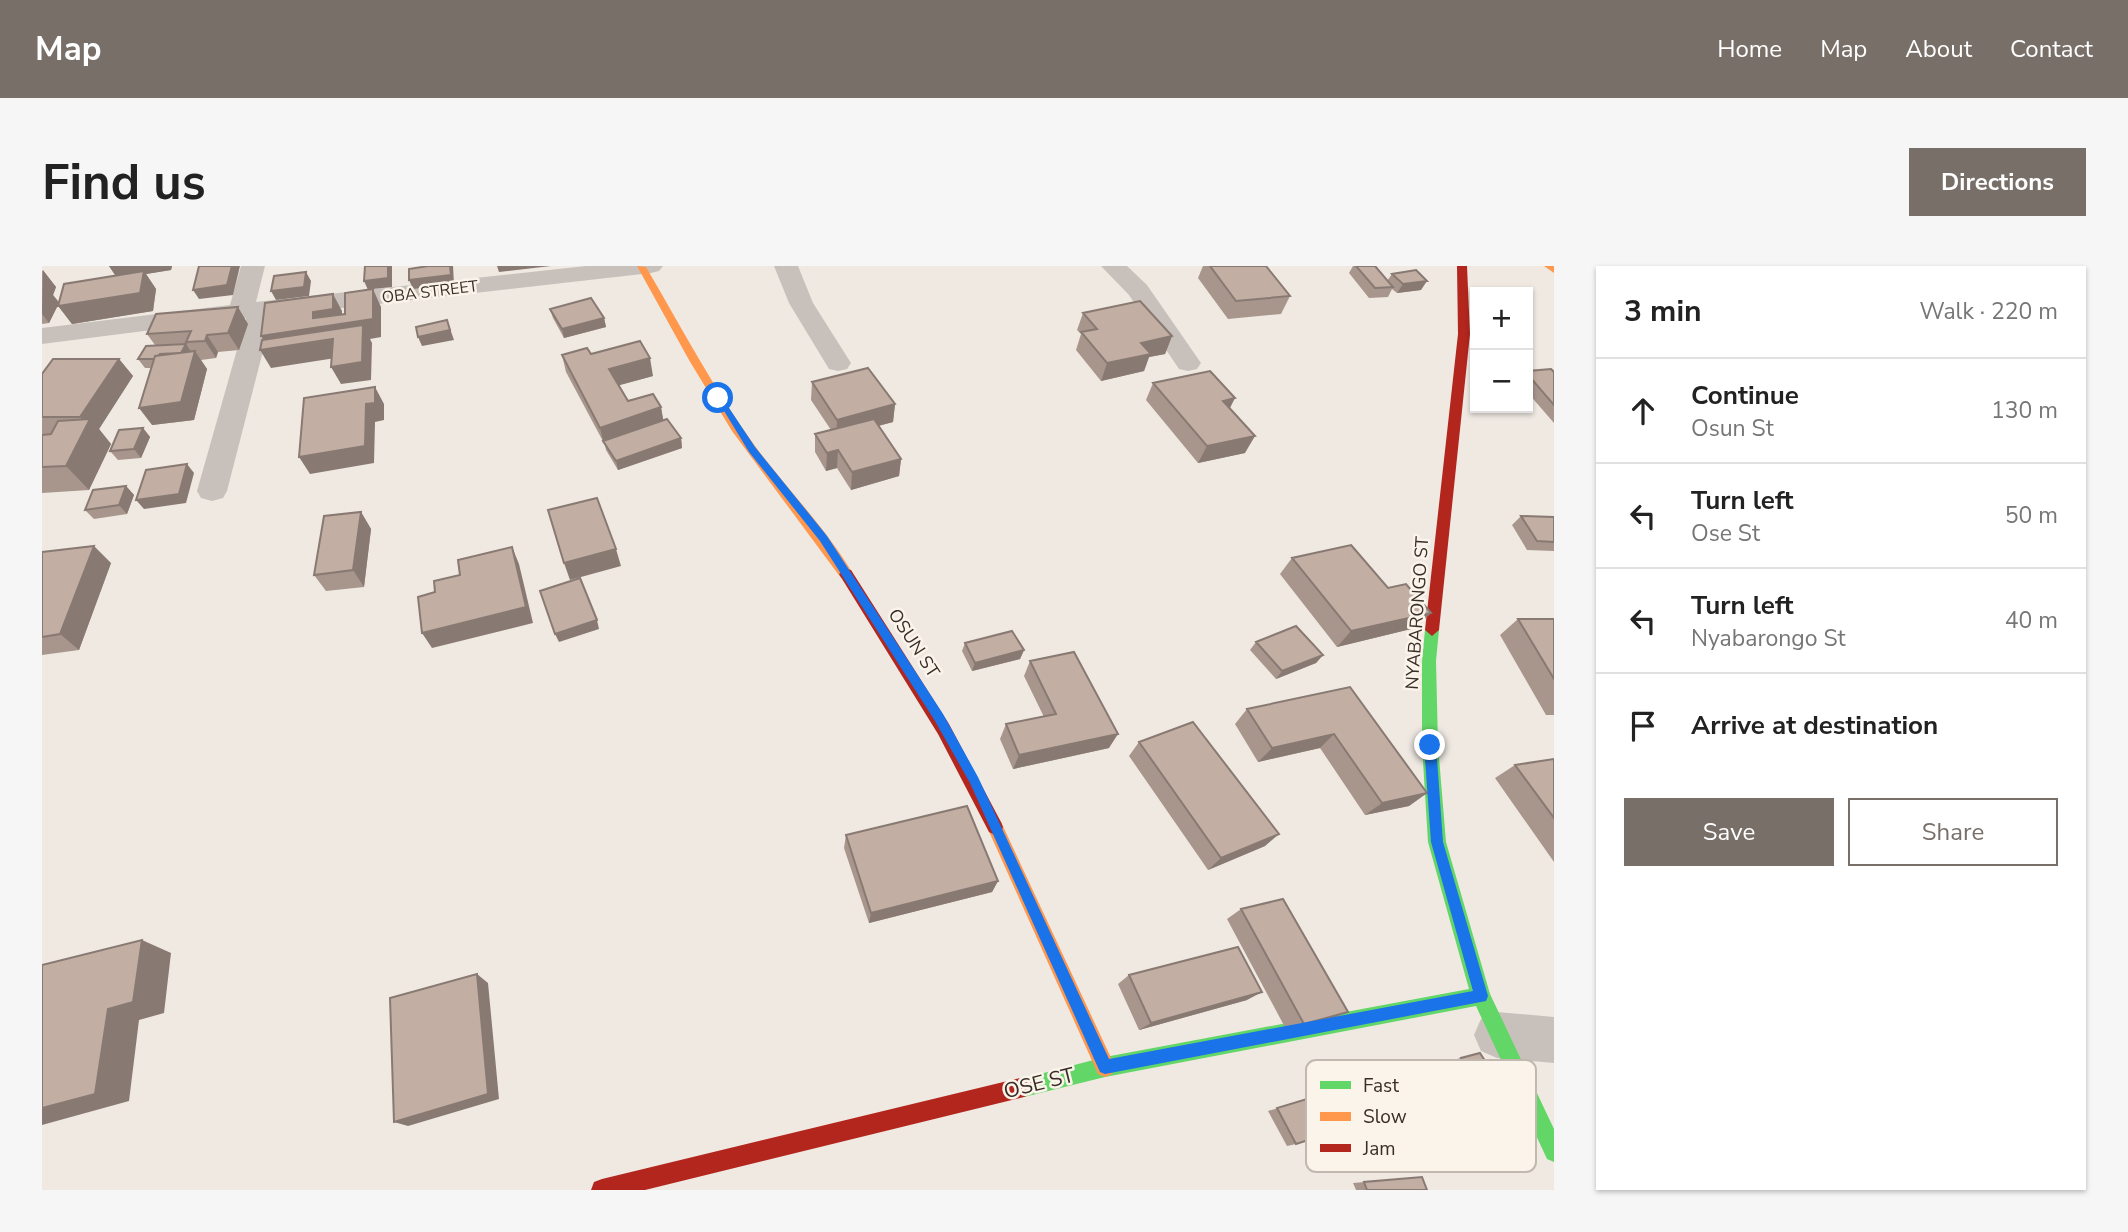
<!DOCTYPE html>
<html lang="en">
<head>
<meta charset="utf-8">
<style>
	:root { --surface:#fff; --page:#f6f6f6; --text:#222; --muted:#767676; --line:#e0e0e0; --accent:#796f69 }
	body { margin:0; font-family:"Nunito Sans",sans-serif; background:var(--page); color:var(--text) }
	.controls { position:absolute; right:21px; top:21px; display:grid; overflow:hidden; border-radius:0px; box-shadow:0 2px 5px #0004 }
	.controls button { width:63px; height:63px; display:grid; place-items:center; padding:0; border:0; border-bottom:2px solid var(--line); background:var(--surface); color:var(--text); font:35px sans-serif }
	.stop { position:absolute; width:21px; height:21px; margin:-16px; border:5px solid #1a73e8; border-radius:50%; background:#fff }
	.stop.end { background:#1a73e8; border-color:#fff; box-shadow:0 2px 7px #0008 }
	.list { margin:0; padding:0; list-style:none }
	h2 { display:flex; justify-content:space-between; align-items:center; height:91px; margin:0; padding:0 28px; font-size:30px }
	h2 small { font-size:23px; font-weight:400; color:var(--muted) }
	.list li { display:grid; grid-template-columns:46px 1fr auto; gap:21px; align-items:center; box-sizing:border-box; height:105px; padding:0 28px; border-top:2px solid var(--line) }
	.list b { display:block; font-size:26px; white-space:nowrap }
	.list p { margin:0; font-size:23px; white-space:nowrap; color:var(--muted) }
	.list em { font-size:23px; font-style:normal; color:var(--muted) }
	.actions { display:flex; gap:14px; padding:21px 28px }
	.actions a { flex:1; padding:16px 0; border:2px solid var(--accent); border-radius:0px; text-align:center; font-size:24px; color:var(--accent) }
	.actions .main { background:var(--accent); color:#fff }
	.icon { flex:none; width:38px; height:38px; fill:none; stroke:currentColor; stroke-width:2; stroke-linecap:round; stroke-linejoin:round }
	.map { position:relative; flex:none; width:1512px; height:924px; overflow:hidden; border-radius:0px }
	header { display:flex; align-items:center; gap:42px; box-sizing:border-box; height:98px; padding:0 35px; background:var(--accent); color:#fff }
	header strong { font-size:33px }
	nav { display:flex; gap:38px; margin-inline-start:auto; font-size:24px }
	.intro { display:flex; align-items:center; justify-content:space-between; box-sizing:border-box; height:168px; padding:0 42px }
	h1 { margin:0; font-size:49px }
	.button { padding:18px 32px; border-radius:0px; background:var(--accent); color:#fff; font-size:24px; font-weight:700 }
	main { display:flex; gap:42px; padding:0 42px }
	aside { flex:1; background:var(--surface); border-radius:0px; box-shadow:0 2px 5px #0004 }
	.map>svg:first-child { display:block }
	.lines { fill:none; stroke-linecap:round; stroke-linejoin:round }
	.street { fill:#c8c1bb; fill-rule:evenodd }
	.fast { fill:#63d668; fill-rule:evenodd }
	.slow { fill:#ff974d; fill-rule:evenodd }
	.jam { fill:#b3261e; fill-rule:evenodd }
	.wall { fill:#a8968c }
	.shaded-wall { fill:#887a72 }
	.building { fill:#c3aea3; stroke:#887a72; stroke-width:2 }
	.route { fill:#1a73e8 }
	.labels { text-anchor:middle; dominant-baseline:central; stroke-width:5; stroke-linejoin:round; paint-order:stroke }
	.far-street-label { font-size:16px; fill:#392e28; stroke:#fbf4ea }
	.street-label { font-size:18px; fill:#392e28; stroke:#fbf4ea }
	.near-street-label { font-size:21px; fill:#392e28; stroke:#fbf4ea }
	.key { fill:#fbf4ea; stroke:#c1b9b0; stroke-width:2 }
	.key-label { font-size:19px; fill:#392e28 }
</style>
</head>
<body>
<header>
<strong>Map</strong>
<nav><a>Home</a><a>Map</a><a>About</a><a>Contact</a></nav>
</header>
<div class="intro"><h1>Find us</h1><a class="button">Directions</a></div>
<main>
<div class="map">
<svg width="1512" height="924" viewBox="0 0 1512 924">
	<rect width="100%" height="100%" fill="#efe9e2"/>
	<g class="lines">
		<path class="street" d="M 199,0 L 223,0 L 214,36 L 544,0 L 621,0 L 617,5 L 609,7 L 230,50 L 185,225 L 181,232 L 170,235 L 159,232 L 155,225 L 204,52 L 0,78 L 0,62 L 188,39 Z
			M 732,0 L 756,0 L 771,37 L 809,97 L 805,103 L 796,105 L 787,103 L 747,37 Z
			M 1059,0 L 1085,0 L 1105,19 L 1159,97 L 1155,103 L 1146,105 L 1137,103 L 1087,29 Z
			M 1455,746 L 1512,751 L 1512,797 L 1455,792 L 1439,785 L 1432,769 L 1439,753 Z"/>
		<path class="fast" d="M 1390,358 L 1397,364 L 1394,395 L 1396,479 L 1404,576 L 1448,728 L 1512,863 L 1512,896 L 1505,893 L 1434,740 L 1063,811 L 982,831 L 975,828 L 972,821 L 975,814 L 1063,791 L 1427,723 L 1386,576 L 1380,479 L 1380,395 L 1383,364 Z"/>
		<path class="slow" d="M 595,0 L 604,1 C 639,61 672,123 713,180 C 745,223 784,262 811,308 L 809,312 L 799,312 L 690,165 L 647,94 Z
			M 1502,0 L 1512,0 L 1512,7 Z
			M 953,553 L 959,556 L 1070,794 L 1073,801 L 1070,808 L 1063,811 L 1056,808 L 945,561 L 947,556 Z"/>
		<path class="jam" d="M 1415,0 L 1425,0 L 1428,68 L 1397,364 L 1390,370 L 1383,364 L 1416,68 Z
			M 804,303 L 809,304 L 907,458 L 959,556 L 961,561 L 959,566 L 953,569 L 947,566 L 896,468 L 797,308 Z
			M 982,811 L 989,814 L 992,821 L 989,828 L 982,831 L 603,924 L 549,924 L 552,916 L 560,913 Z"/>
	</g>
	<path class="wall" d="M 67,0 L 130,0 L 129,4 L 104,8 L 114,23 L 111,45 L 30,58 L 16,39 L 7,57 L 0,58 L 0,4 L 14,21 L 11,29 L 17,36 L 74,10 Z
		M 1161,0 L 1224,0 L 1248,30 L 1239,48 L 1186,53 L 1156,12 Z
		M 1311,0 L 1333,0 L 1345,15 L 1350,8 L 1379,24 L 1355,27 L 1350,23 L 1346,31 L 1327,32 L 1307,7 Z
		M 508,43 L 562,52 L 564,61 L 522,72 L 511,52 Z
		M 1041,47 L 1130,70 L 1123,88 L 1107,91 L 1102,105 L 1059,115 L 1034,84 L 1039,68 L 1035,64 Z
		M 206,58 L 197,84 L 176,86 L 174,92 L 159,94 L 165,103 L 152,154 L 110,159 L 109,102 L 103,102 L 96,93 L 113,79 L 105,68 Z
		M 549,88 L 611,110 L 577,119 L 586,135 L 619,141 L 621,155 L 639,172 L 640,182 L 576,204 L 564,184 L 563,179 L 524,106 L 520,89 Z
		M 77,93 L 91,110 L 57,163 L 69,178 L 47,224 L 0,227 L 0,108 Z
		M 1486,105 L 1512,106 L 1512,157 L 1486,127 Z
		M 770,116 L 853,138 L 851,156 L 836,160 L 859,193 L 857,210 L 809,224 L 795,202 L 784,205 L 773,186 L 773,168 L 789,164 L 769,134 Z
		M 1111,117 L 1188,142 L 1203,187 L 1156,197 L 1104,134 Z
		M 101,162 L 108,171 L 99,192 L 76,194 L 68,185 Z
		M 84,220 L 92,229 L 85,248 L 52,253 L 43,244 Z
		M 319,246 L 329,263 L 322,321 L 284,325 L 272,309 Z
		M 1479,250 L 1512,251 L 1512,285 L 1485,284 L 1470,259 Z
		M 0,286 L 69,297 L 37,384 L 0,389 Z
		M 1250,292 L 1346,322 L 1389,347 L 1373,362 L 1295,381 L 1238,308 Z
		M 1476,353 L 1512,353 L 1512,449 L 1504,449 L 1458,369 Z
		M 1214,376 L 1281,389 L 1274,397 L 1234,413 L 1208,384 Z
		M 923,377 L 982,384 L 978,393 L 930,405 L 920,385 Z
		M 988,395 L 1067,482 L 971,503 L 958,473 L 964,458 L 1002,451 L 982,410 Z
		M 1308,421 L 1385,527 L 1367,540 L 1323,549 L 1278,482 L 1216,496 L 1193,458 L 1205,443 Z
		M 1097,476 L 1223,580 L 1166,604 L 1087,490 Z
		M 1512,493 L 1512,596 L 1453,512 L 1473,499 Z
		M 804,569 L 956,615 L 950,626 L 827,657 L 802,582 Z
		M 1199,643 L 1288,753 L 1245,765 L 1185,653 Z
		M 1087,709 L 1205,734 L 1097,764 L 1076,718 Z
		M 1419,792 L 1456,815 L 1423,822 L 1407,795 Z
		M 1308,820 L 1254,878 L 1245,880 L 1226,845 Z
		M 1380,911 L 1385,924 L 1314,924 L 1311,917 Z"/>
	<path class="shaded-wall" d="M 67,0 L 130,0 L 129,4 L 104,8 L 114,23 L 111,45 L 30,58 L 16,40 L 75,12 Z
		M 190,0 L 198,0 L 191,29 L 157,33 L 151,24 Z
		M 346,0 L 350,0 L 350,21 L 331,23 L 339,41 L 339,71 L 328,73 L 330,77 L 329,114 L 299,118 L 289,101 L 300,91 L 229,102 L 218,84 L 227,83 L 219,70 L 271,52 L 271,46 L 291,28 L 300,45 L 300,58 L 326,24 L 322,15 Z
		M 408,0 L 411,0 L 412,18 L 371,23 L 367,14 Z
		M 455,0 L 509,0 L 457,6 Z
		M 1,4 L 14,21 L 11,29 L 17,37 L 7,57 L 0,48 Z
		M 264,6 L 269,15 L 267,30 L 234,34 L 229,25 Z
		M 1385,15 L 1379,24 L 1355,27 L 1361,18 Z
		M 196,41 L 206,58 L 197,84 L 186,67 Z
		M 562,52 L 564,61 L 522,72 L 520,63 Z
		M 405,54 L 412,74 L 380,80 L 376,71 Z
		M 165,69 L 176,86 L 174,92 L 163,75 Z
		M 1130,70 L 1123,88 L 1107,91 L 1102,105 L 1059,115 L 1065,97 L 1099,77 Z
		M 144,78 L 150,87 L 139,87 Z
		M 153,85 L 165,103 L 152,154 L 110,159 L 97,142 Z
		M 608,92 L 611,110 L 571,121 L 567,103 Z
		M 77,93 L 91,110 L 57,163 L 69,178 L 47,224 L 24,200 L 45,159 L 38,151 Z
		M 333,121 L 342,138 L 342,154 L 333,156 L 332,197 L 268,208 L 257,191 L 324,138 Z
		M 1193,132 L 1184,150 L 1181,135 Z
		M 853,138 L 851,156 L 794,171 L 795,154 Z
		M 619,141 L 622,158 L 561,175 L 562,179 L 558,162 Z
		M 101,162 L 108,171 L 99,192 L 92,183 Z
		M 1213,170 L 1203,187 L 1156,197 L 1165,180 Z
		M 639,172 L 640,182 L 576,204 L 574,195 Z
		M 796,184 L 795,202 L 784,205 L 785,187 Z
		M 859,193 L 857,210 L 809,224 L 810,206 Z
		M 145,198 L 152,207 L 144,237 L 102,243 L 94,234 Z
		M 84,220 L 92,229 L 85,248 L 77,239 Z
		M 319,246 L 329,263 L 322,321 L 311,304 Z
		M 52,280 L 69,297 L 37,384 L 18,368 Z
		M 470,281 L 477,298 L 491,357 L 390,382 L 380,367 Z
		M 574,283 L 579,300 L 528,314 L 522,297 Z
		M 1389,347 L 1373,362 L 1295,381 L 1309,365 Z
		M 555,354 L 557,363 L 517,376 L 513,368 Z
		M 982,384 L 978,393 L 930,405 L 933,397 Z
		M 1281,389 L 1274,397 L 1234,413 L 1240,405 Z
		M 1076,468 L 1067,482 L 971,503 L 977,489 Z
		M 1292,468 L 1278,482 L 1216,496 L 1230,482 Z
		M 1385,527 L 1367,540 L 1323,549 L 1340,537 Z
		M 1237,568 L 1223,580 L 1166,604 L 1179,592 Z
		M 956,615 L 950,626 L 827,657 L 829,647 Z
		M 100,674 L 129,687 L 122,747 L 97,754 L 87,835 L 0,859 L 0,842 Z
		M 435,708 L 446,717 L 457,833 L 366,860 L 352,856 Z
		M 1220,726 L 1205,734 L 1097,764 L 1109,757 Z
		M 1306,746 L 1288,753 L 1245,765 L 1262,758 Z"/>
	<path class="building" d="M 157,0 L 190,0 L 185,19 L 151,24 Z
		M 323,0 L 346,0 L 346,12 L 322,15 Z
		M 386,0 L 408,0 L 409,9 L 367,14 L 367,3 Z
		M 1168,0 L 1224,0 L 1248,30 L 1194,35 Z
		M 1314,0 L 1333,0 L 1351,21 L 1333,22 Z
		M 1374,4 L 1385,15 L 1361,18 L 1350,8 Z
		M 102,5 L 98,27 L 16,40 L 22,18 Z
		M 264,6 L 262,21 L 229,25 L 232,10 Z
		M 331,23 L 331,53 L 219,70 L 223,37 L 291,28 L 291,43 L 271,46 L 271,52 L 303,48 L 303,27 Z
		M 549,32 L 562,52 L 520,63 L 508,43 Z
		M 1098,35 L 1130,70 L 1099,77 L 1109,88 L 1065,97 L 1039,66 L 1055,63 L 1041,47 Z
		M 196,41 L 186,67 L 165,69 L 163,75 L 144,76 L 149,65 L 105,68 L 114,48 Z
		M 405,54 L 408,64 L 376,71 L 374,61 Z
		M 321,59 L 320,96 L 289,101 L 291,73 L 218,84 L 220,74 Z
		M 598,75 L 608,92 L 567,103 L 586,135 L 611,128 L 619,141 L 558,162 L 520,89 L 545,82 L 549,88 Z
		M 144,78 L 139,87 L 118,88 L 118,89 L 113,90 L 112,93 L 96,93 L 104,80 Z
		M 153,85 L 139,136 L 97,142 L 113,90 Z
		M 11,93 L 77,93 L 38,151 L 0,151 L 0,108 Z
		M 826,102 L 853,138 L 795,154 L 770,116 Z
		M 1509,103 L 1512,106 L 1512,139 L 1486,109 L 1486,105 Z
		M 1168,105 L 1193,132 L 1181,135 L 1213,170 L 1165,180 L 1111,117 Z
		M 333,121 L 333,137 L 324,138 L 323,180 L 257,191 L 262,132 Z
		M 48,153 L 24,200 L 0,201 L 0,169 L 9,168 L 16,155 Z
		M 625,153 L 639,172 L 574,195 L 561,175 Z
		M 832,153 L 859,193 L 810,206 L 796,184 L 785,187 L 773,168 Z
		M 101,162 L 92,183 L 68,185 L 77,164 Z
		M 145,198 L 137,228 L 94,234 L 104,204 Z
		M 84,220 L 77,239 L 43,244 L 51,224 Z
		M 555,232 L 574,283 L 522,297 L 506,244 Z
		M 319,246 L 311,304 L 272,309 L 282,250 Z
		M 1479,250 L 1512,251 L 1512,276 L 1495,275 Z
		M 1309,279 L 1346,322 L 1364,318 L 1389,347 L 1309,365 L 1250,292 Z
		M 52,280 L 18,368 L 0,371 L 0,286 Z
		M 470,281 L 484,341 L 380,367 L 376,331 L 393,326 L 392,315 L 418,309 L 416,294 Z
		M 538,312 L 555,354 L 513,368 L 498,325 Z
		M 1476,353 L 1512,353 L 1512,413 Z
		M 1254,360 L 1281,389 L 1240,405 L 1214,376 Z
		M 970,365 L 982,384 L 933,397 L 923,377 Z
		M 1032,386 L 1076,468 L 977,489 L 964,458 L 1014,448 L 988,395 Z
		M 1308,421 L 1385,527 L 1340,537 L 1292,468 L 1230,482 L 1205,443 Z
		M 1151,456 L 1237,568 L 1179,592 L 1097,476 Z
		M 1512,493 L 1512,552 L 1473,499 Z
		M 925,540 L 956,615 L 829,647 L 804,569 Z
		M 1241,633 L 1306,746 L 1262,758 L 1199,643 Z
		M 100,674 L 91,736 L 66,743 L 53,828 L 0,842 L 0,699 Z
		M 1196,681 L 1220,726 L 1109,757 L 1087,709 Z
		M 435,708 L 446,828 L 352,856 L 348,732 Z
		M 1438,787 L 1456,815 L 1436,820 L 1419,792 Z
		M 1308,820 L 1328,854 L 1254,878 L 1235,842 Z
		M 1380,911 L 1385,924 L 1325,924 L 1322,916 Z"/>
	<path class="route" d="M 673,130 L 679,130 L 713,181 L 785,270 L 901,448 L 936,511 L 1067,793 L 1431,725 L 1389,576 L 1382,479 L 1388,474 L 1394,479 L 1401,576 L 1446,730 L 1444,735 L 1063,808 L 1058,806 L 928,517 L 893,455 L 778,275 L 707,186 Z"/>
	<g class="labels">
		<g class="far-street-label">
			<text transform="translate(388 26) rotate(-7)">OBA STREET</text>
		</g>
		<g class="street-label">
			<text transform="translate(1375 347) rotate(-86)">NYABARONGO ST</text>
			<text transform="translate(872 377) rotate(57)">OSUN ST</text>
		</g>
		<g class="near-street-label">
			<text transform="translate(997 817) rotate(-14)">OSE ST</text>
		</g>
	</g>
	<rect x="1264" y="794" width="230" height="112" rx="10" class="key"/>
	<rect x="1278" y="815" width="31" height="8" fill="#63d668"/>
	<rect x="1278" y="846" width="31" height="9" fill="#ff974d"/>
	<rect x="1278" y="878" width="31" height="8" fill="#b3261e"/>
	<g class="key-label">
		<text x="1321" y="826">Fast</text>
		<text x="1321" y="857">Slow</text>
		<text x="1321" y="889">Jam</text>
	</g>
</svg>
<div class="controls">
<button>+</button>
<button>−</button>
</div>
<div class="stop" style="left:676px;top:132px"></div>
<div class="stop end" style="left:1388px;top:479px"></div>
</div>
<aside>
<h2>3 min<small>Walk · 220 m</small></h2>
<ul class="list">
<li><svg class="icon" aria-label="ahead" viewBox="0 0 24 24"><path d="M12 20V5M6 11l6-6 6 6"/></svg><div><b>Continue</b><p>Osun St</p></div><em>130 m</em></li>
<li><svg class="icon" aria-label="left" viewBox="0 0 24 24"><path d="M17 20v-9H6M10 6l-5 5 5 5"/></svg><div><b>Turn left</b><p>Ose St</p></div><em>50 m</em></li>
<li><svg class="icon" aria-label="left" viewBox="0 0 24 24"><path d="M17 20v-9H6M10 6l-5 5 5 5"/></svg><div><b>Turn left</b><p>Nyabarongo St</p></div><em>40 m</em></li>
<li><svg class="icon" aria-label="arrive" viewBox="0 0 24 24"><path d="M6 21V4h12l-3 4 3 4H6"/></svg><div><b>Arrive at destination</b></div></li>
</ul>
<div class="actions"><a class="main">Save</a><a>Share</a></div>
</aside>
</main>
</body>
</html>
